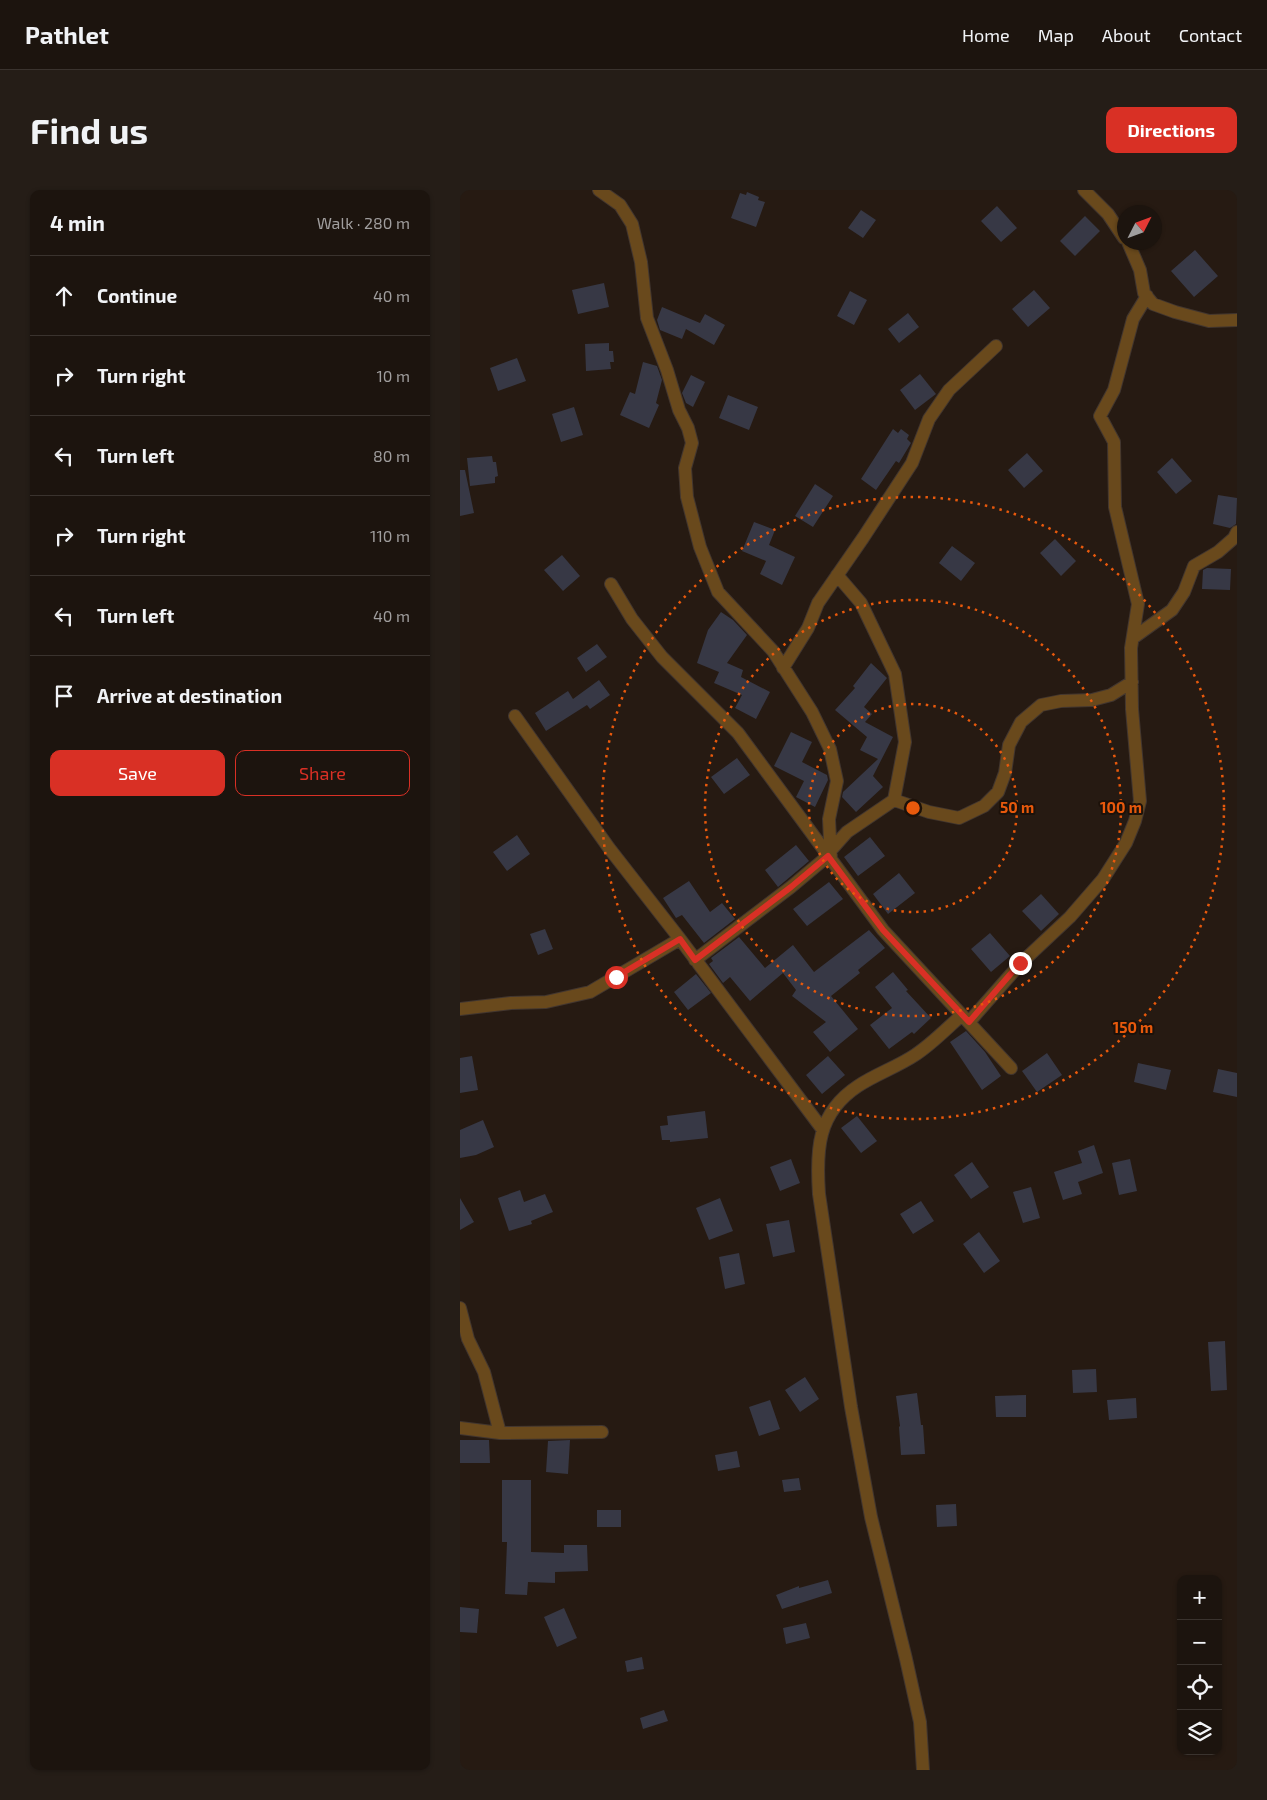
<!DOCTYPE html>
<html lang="en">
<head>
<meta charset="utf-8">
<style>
	:root { --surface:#1c140e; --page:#251d17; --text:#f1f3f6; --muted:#a09e9e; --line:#3a332e; --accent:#d93025 }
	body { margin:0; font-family:"Exo 2",sans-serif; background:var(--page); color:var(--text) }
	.controls { position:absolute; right:15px; bottom:15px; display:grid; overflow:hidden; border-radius:10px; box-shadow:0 1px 4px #0004 }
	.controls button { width:45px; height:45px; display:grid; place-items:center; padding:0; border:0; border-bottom:1px solid var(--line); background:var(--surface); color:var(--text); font:25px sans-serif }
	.compass { position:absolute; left:657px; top:15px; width:45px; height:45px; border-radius:50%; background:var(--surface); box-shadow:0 1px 4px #0004; rotate:48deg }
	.stop { position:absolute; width:15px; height:15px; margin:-11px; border:4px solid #d93025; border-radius:50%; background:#fff }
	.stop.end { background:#d93025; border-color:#fff; box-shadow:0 1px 5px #0008 }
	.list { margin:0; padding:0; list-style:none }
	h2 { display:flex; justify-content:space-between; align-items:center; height:65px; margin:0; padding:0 20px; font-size:21px }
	h2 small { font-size:16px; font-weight:400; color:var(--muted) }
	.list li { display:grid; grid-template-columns:32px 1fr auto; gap:15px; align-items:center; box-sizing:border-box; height:80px; padding:0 20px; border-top:1px solid var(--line) }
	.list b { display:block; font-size:19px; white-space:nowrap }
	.list em { font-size:16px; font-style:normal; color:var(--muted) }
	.actions { display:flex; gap:10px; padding:15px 20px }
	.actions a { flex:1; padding:11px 0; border:1px solid var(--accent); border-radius:10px; text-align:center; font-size:18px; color:var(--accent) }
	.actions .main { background:var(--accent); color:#fff }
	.icon { flex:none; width:28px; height:28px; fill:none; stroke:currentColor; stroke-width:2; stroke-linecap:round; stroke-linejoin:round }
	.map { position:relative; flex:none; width:777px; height:1580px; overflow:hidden; border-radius:10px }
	header { display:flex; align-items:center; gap:30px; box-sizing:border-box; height:70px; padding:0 25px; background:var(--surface); border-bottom:1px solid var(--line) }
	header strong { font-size:24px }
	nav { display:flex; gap:28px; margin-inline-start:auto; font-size:18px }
	.intro { display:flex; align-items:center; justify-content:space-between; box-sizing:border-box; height:120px; padding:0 30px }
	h1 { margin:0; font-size:35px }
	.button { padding:12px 22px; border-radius:10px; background:var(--accent); color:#fff; font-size:18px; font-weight:700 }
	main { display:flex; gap:30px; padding:0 30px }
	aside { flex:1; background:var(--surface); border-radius:10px; box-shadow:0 1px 4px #0004 }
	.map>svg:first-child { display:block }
	.building { fill:#373845 }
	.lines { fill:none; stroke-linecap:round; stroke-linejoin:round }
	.minor-casing { stroke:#42362f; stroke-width:14 }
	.minor { stroke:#69491c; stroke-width:12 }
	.route { stroke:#d93025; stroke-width:6 }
	.ring { fill:none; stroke:#e8590c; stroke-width:2.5; stroke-dasharray:2.5 5 }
	.centre { fill:#e8590c; stroke:#1c1109; stroke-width:2.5 }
	.ring-label { font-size:15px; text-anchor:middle; font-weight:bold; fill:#e8590c; stroke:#1c1109; stroke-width:4; stroke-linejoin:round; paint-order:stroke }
</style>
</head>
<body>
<header>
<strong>Pathlet</strong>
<nav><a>Home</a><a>Map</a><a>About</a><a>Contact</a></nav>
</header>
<div class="intro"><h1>Find us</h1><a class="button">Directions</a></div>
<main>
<aside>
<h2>4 min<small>Walk · 280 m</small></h2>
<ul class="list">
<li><svg class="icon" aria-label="ahead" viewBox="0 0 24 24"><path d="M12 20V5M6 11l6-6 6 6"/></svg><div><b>Continue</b></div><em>40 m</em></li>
<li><svg class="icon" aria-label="right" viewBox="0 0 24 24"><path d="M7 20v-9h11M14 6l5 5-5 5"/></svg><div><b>Turn right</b></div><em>10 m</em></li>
<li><svg class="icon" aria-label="left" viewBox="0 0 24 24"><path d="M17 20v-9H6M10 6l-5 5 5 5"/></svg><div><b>Turn left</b></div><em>80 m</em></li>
<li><svg class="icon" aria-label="right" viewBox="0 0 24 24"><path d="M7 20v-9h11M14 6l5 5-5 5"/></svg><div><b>Turn right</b></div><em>110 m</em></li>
<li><svg class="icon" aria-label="left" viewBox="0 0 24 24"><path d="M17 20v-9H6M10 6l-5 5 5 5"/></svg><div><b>Turn left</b></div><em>40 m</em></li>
<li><svg class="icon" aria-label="arrive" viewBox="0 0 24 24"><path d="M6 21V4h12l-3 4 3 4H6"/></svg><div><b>Arrive at destination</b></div></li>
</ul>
<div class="actions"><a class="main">Save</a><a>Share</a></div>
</aside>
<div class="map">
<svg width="777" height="1580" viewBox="0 0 777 1580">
	<rect width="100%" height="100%" fill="#261a12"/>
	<path class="building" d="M 287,2 L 299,7 L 298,10 L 305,12 L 296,37 L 271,28 L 280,3 L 286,5 Z
		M 537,16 L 557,38 L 541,52 L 521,31 Z
		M 401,20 L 416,30 L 403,48 L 388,38 Z
		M 625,26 L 640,41 L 615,66 L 600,51 Z
		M 735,60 L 758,86 L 734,107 L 711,81 Z
		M 144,93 L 149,117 L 118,124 L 112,100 Z
		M 574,100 L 590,118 L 568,137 L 552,119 Z
		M 390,101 L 407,110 L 394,135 L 377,126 Z
		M 202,117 L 240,133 L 245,124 L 265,135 L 254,155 L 226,139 L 222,149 L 200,140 L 197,130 Z
		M 448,123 L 459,137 L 439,153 L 428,139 Z
		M 149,153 L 149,161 L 153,161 L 154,172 L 150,172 L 151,179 L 126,181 L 125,154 Z
		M 57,168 L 66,191 L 38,201 L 30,178 Z
		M 183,172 L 197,176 L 202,190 L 196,213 L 199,215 L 189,238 L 160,225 L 170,202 L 175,204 Z
		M 460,184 L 476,204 L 455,220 L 440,200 Z
		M 231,185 L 245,192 L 233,217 L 226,213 L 222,203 Z
		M 268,205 L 298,217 L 289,240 L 259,228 Z
		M 114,217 L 123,245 L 101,252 L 92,224 Z
		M 433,239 L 438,243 L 441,239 L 449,245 L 447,249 L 451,253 L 439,273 L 436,271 L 416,300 L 401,289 Z
		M 567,263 L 583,281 L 564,298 L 548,280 Z
		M 32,266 L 33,272 L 36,272 L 38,286 L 35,287 L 35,293 L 10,296 L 7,268 Z
		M 712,268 L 732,291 L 716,304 L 697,282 Z
		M 0,280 L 5,280 L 14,323 L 0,326 Z
		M 355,294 L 373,306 L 353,337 L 335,326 Z
		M 758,305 L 777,308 L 776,334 L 770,338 L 753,334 Z
		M 294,332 L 315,340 L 309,355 L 335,367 L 322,395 L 300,384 L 306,371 L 282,361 Z
		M 595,349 L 616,371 L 601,386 L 580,363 Z
		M 492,356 L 515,373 L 501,391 L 479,373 Z
		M 102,365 L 120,386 L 103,401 L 84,380 Z
		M 747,378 L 771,379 L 770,400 L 742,399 L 743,380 Z
		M 261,422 L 273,430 L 287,445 L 267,473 L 283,480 L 281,487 L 310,502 L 296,529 L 275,518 L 282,505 L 254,493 L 259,482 L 237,473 L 248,440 Z
		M 137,454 L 147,467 L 126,482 L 117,468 Z
		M 411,473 L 427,488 L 404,517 L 412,524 L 405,532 L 433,547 L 413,586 L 423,597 L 396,622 L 382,607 L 383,602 L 418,569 L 400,560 L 407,547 L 375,520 L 395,498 L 393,496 Z
		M 139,490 L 150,505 L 130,519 L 127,515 L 86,541 L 75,523 L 108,501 L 113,509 Z
		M 331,542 L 352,552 L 342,572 L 367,585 L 368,590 L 355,617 L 336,607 L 344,591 L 314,576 Z
		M 277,568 L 290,585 L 264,604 L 251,587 Z
		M 57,645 L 70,664 L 47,681 L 33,662 Z
		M 410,647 L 425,666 L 398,686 L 384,667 Z
		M 336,655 L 349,671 L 318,697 L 305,680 Z
		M 439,683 L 455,703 L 428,724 L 413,704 Z
		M 229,691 L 250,722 L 262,713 L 275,729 L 244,753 L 222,725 L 216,728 L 203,708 Z
		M 369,692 L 383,709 L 347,736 L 333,719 Z
		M 581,704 L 599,724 L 581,741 L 562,721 Z
		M 85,739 L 93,759 L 78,765 L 70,744 Z
		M 409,740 L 425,758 L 398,780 L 400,783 L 371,806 L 398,839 L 370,862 L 353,842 L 366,832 L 332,806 L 336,800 L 323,783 L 290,811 L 270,787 L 263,793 L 249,774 L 253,771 L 251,768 L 279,747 L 305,778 L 333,755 L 354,782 Z
		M 530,743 L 550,766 L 531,782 L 511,759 Z
		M 433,782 L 448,800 L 446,801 L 471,828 L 454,844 L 452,842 L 429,859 L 410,835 L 432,818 L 415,797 Z
		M 236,784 L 251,803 L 228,820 L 214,802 Z
		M 506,841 L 525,862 L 541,886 L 522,900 L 490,852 Z
		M 587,863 L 602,885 L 577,902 L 562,881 Z
		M 12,866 L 18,900 L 0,903 L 0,868 Z
		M 368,866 L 385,885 L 362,904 L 346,885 Z
		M 678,873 L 711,880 L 706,900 L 674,892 Z
		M 758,879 L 777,883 L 777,907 L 753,902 Z
		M 245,921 L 248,948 L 210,952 L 210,950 L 202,950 L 200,936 L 208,935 L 207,926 Z
		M 397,926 L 417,951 L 401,963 L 381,938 Z
		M 23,930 L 34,957 L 16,965 L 0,968 L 0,940 Z
		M 634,955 L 643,983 L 618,992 L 622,1004 L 603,1010 L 594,982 L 622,973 L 618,961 Z
		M 331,969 L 340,993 L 320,1001 L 310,977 Z
		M 670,969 L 677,1001 L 659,1005 L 652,973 Z
		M 512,972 L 529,997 L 511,1009 L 494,985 Z
		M 571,997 L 580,1028 L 563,1033 L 553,1002 Z
		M 60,1000 L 64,1012 L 85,1004 L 93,1022 L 71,1031 L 72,1034 L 49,1041 L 38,1008 Z
		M 0,1008 L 14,1032 L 0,1040 Z
		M 260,1008 L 273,1041 L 249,1050 L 236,1018 Z
		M 461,1011 L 474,1031 L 453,1044 L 440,1024 Z
		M 329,1030 L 335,1062 L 313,1067 L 306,1034 Z
		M 519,1042 L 540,1071 L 524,1083 L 503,1054 Z
		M 279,1063 L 285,1094 L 265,1099 L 259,1067 Z
		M 765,1151 L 767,1200 L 751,1201 L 748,1152 Z
		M 636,1179 L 637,1202 L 613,1203 L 612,1180 Z
		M 345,1187 L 359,1209 L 340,1222 L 325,1200 Z
		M 457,1203 L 461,1235 L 463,1235 L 465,1264 L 441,1265 L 439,1237 L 440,1236 L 436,1206 Z
		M 566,1205 L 566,1227 L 536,1227 L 535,1206 Z
		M 676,1208 L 677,1228 L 649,1230 L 647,1210 Z
		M 310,1210 L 320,1239 L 299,1246 L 289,1217 Z
		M 0,1250 L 29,1250 L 30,1273 L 0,1273 Z
		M 110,1250 L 108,1284 L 86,1282 L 88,1251 Z
		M 277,1261 L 280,1277 L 258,1281 L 255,1265 Z
		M 339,1288 L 341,1300 L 324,1302 L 322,1290 Z
		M 42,1290 L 71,1290 L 71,1362 L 104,1363 L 104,1355 L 127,1355 L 128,1381 L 95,1382 L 95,1393 L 68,1392 L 67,1405 L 45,1404 L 47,1352 L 42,1352 Z
		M 496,1314 L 497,1336 L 477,1337 L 476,1315 Z
		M 137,1320 L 161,1320 L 161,1337 L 137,1337 Z
		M 368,1390 L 372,1403 L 322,1419 L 316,1405 L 339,1396 L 339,1398 Z
		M 0,1417 L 19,1419 L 17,1443 L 0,1442 Z
		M 104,1418 L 117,1448 L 97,1457 L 84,1427 Z
		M 346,1433 L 350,1448 L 326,1454 L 323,1438 Z
		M 182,1467 L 184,1479 L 167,1482 L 165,1471 Z
		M 204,1520 L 208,1531 L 183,1539 L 180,1528 Z"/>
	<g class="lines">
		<g class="minor-casing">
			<path id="minor" d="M 139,0 L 160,15 L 172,34 L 181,72 L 187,128 L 207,180 L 219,220 L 228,238 L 232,253 L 225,278 L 227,307 L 240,357 L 258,402 L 313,461 L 352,522 L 370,559 L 377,591 L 369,629 L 371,671
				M 624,0 L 648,24 L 664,48
				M 668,52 L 680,80 L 684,103 L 693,114 L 715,122 L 749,131 L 777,130
				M 377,385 L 401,413 L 435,484 L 445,552 L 434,610
				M 151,394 L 172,429 L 202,467 L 278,543 L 423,740 L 551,878
				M 673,448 L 712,420 L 724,402 L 734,376 L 758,362 L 774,348 L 777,342
				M 323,478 L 348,438 L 358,413 L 403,348 L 452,273 L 469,229 L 489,200 L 536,156
				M 55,526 L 149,658 L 220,749 L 363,940
				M 371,660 L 387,642 L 434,610 L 469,622 L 499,628 L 524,616 L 538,602 L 545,583 L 549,555 L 561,532 L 581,515 L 601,511 L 632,510 L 651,505 L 672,492
				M 235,770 L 331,697 L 368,666
				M 0,819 L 51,813 L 86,812 L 130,802 L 220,749
				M 509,832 L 561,773 L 610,727 L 643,689 L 666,653 L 675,631 L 680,611 L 672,519 L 671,458 L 678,414 L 655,317 L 654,252 L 640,226 L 654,200 L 673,129 L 687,106
				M 0,1118 L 8,1149 L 24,1182 L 40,1243
				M 0,1238 L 40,1243 L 142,1242
				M 463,1580 L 460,1532 L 446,1469 L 411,1327 L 391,1217 L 359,1004 C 356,960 357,923 398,896 C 416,884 437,877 455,865 C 472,854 487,838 502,825"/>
		</g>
		<use href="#minor" class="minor"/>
	</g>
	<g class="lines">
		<path class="route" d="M 156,787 L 220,749 L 235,770 L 331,697 L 368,666 L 423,740 L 509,832 L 560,773"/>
	</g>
	<g class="ring">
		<circle cx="453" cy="618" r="104"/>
		<circle cx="453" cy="618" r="208"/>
		<circle cx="453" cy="618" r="311"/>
	</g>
	<circle cx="453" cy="618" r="8" class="centre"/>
	<g class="ring-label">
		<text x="557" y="623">50 m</text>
		<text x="661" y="623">100 m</text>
		<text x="673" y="843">150 m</text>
	</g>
</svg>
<div class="controls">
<button>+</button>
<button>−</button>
<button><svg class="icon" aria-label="locate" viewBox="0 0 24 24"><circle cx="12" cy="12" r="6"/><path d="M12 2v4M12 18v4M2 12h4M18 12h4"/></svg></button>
<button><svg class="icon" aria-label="layers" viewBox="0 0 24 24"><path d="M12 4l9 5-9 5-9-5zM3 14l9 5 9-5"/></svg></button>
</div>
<svg class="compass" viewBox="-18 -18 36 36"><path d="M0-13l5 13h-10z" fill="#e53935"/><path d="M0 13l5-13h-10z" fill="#a09e9e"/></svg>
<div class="stop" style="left:156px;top:787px"></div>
<div class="stop end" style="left:560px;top:773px"></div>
</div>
</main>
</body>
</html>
